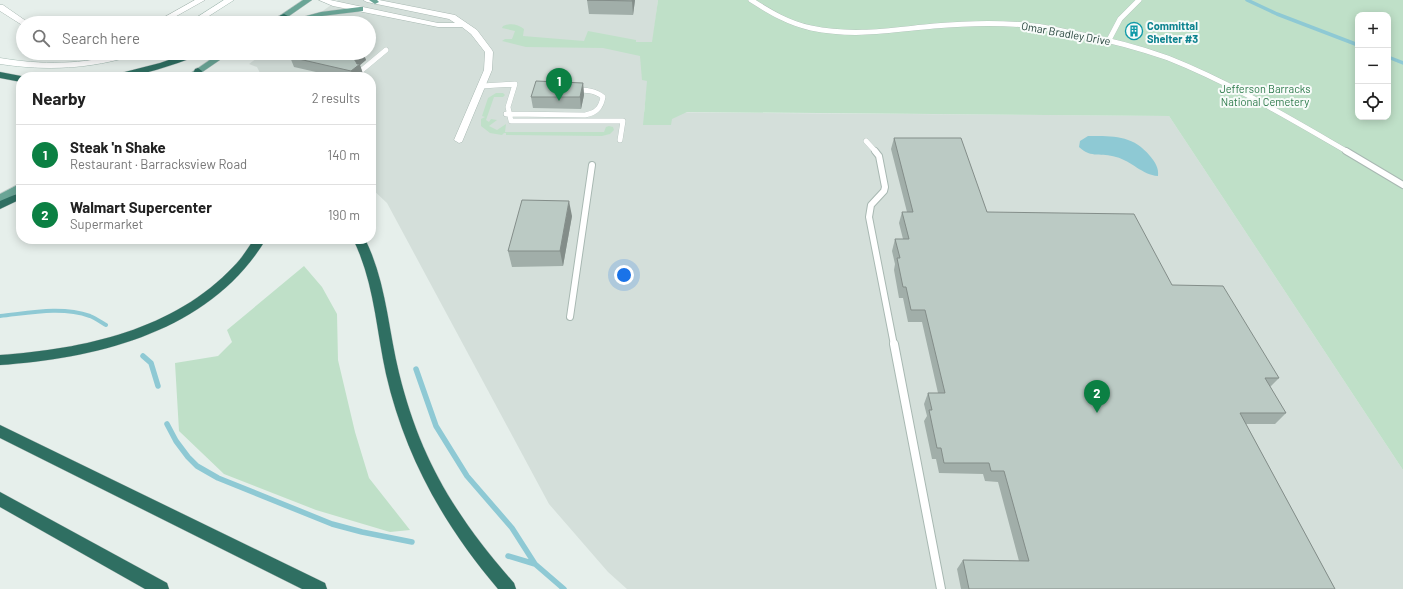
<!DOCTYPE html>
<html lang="en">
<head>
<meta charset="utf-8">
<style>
	:root { --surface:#fff; --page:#f6f6f6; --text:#222; --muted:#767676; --line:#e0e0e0; --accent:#0b8043 }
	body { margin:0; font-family:Barlow,sans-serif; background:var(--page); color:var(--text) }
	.controls { position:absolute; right:12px; top:12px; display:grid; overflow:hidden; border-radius:8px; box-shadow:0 2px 10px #0003 }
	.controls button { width:36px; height:36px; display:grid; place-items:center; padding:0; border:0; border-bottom:1px solid var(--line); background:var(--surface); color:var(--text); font:20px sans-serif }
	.you { position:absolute; left:624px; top:275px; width:14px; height:14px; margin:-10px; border:3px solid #fff; border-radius:50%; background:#1a73e8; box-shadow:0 0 0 6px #1a73e833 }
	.badge { display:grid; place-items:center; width:26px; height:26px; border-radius:50%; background:var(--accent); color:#fff; font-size:13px; font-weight:700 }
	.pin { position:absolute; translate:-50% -33px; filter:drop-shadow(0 1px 2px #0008) }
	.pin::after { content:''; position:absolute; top:21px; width:14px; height:12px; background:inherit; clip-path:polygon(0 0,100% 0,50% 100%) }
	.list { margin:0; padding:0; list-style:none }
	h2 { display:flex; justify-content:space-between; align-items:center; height:52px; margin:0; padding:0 16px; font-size:17px }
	h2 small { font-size:13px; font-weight:400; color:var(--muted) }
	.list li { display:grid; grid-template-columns:26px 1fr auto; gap:12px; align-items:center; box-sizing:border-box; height:60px; padding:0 16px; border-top:1px solid var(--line) }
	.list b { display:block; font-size:15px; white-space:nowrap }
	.list p { margin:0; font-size:13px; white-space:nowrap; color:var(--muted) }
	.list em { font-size:13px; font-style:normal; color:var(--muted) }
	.icon { flex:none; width:22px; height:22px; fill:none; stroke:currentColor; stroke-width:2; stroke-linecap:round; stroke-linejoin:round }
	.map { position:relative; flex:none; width:1403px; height:589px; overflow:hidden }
	.search { position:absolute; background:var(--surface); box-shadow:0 2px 10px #0003; left:16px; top:16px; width:360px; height:44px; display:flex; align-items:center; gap:10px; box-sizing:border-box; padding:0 14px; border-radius:22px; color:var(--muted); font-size:15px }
	.panel { position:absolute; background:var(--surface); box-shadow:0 2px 10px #0003; left:16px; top:72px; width:360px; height:172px; border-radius:16px }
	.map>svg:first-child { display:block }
	.built { fill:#d4dfda }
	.green { fill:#bfe0c8; fill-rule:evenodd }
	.water { fill:#8ec9d4 }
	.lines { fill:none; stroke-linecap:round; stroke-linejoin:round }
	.stream-far2 { stroke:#8ec9d4; stroke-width:3.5 }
	.stream-far1 { stroke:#8ec9d4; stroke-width:4 }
	.stream { stroke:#8ec9d4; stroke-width:5.5 }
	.lane-far2-casing { stroke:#a8b8b2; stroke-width:5.5 }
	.lane-far1-casing { stroke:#a8b8b2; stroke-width:8 }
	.lane-casing { stroke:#a8b8b2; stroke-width:10 }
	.street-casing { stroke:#a8b8b2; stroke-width:1 }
	.secondary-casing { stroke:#a4bbb3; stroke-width:1 }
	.primary-casing { stroke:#c2cac8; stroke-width:1 }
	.highway-casing { stroke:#c2cac8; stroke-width:1 }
	.lane-far2 { stroke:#fff; stroke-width:5 }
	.lane-far1 { stroke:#fff; stroke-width:6 }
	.lane { stroke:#fff; stroke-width:8 }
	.street { fill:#fff; fill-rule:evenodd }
	.secondary { fill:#fff; fill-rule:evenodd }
	.primary { fill:#6aa596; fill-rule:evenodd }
	.highway { fill:#2f6f62; fill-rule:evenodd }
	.wall { fill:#a1aea9 }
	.shaded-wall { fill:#838d89 }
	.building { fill:#bbcac4; stroke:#838d89 }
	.labels { text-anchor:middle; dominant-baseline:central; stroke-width:4; stroke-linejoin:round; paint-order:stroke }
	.far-culture-label { font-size:11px; font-weight:bold; fill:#0d838f; stroke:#f7fbf9; text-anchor:start }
	.far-street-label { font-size:11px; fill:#24423a; stroke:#f7fbf9 }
	.far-park-label { font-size:11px; fill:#2d7a4b; stroke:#f7fbf9 }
</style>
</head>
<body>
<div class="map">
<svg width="1403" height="589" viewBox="0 0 1403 589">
	<rect width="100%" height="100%" fill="#e6efeb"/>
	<path class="built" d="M 338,0 L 658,0 L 644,112 L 1169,116 L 1403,470 L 1403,589 L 627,589 L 608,572 L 549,504 L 387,203 L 371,188 L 371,77 L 262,77 L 257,67 L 249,64 L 264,53 L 369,53 L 369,23 L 306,23 Z"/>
	<path class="green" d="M 658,0 L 1403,0 L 1403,470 L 1169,116 L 687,112 L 672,119 L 671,125 L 643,125 L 647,81 L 642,80 L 640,56 L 603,48 L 526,47 L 502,41 L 505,39 L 512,39 L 515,31 L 502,28 L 503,26 C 510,23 518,24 524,29 L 523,36 L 584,41 L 588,31 L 636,40 L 636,42 L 652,42 ZM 1358,15 L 1388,15 L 1388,117 L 1358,117 Z
		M 496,93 L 503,93 L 505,95 L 503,97 L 494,97 L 486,120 L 489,122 L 491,119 L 497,120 L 489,126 L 497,130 L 506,124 L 505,132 L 604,132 L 606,127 L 609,126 L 613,127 L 614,130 L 610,134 L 602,136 L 506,135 L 506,133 L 504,133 L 502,135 L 490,133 L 481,126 L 481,119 L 485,117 L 482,116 L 488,98 Z
		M 304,266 L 322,287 L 337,314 L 338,360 L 355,432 L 369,478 L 410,530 L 390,532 L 316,510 L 224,474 L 179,431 L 175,363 L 218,356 L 232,342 L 227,330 Z"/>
	<path class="water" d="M 1088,136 C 1113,136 1133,135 1150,156 C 1155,162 1159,168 1158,176 C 1142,175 1132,161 1116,157 C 1101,152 1092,159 1079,147 L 1080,141 Z"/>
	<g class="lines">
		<path class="stream-far2" d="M 1247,0 L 1277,14 L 1358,45
			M 1388,57 L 1403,63"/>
		<path class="stream-far1" d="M 0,316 C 29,313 61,306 90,316 C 95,318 101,322 106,325"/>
		<path class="stream" d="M 143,356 L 151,363 L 158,386
			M 416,369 L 436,426 L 467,476 L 512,528 L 535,564
			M 167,424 L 176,441 L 188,457 L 197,466 L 218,478 L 332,524 L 362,532 L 412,542
			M 508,556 L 535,564 L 564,589"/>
		<g class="lane-far2-casing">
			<path id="lane-far2" d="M 751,0 C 770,12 788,23 811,28 C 855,37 891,30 934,26 C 967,23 1002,22 1035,26 C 1048,27 1061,31 1073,33 C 1105,39 1137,47 1168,58 C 1231,83 1289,118 1348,152
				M 1109,40 L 1120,19 L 1139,0
				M 362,70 L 386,50
				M 482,86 L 515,84 L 508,107 L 511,121 L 623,121 L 620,140
				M 506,114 L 585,115 C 596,113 601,108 603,97 C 595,90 585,90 575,90
				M 866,141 L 876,152"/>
		</g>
		<g class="lane-far1-casing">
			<path id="lane-far1" d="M 875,151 L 879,156 L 885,187 L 884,191 L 871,205 L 869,217 L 894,345
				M 1346,151 L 1403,185
				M 570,317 L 592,165"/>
		</g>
		<g class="lane-casing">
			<path id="lane" d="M 894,344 L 941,589"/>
		</g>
		<g class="street-casing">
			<path id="street" d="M 195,0 L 205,0 L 164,23 L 154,23 Z
				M 319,0 L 330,0 L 438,23 L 455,23 L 449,19 L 367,2 L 363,0 L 379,0 L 455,15 L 477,30 L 492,50 L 493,52 L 492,70 L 462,142 L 459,143 L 454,140 L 484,70 L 485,52 L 471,34 L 462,27 L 438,27 L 333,6 Z
				M 0,5 L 3,5 L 29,23 L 23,23 L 22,25 L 0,11 Z"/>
		</g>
		<g class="secondary-casing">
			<path id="secondary" d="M 224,0 L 234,0 L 198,23 L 188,23 Z
				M 123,53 L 136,53 L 135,55 C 90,69 47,71 0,64 L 0,58 C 41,65 83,65 123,53 Z"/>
		</g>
		<g class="primary-casing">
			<path id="primary" d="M 303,0 L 312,0 L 279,23 L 269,23 Z
				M 369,0 L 377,0 L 379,2 L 375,4 Z
				M 360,7 L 363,7 L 363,11 L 322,16 L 300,23 L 287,23 L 288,21 L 321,12 Z
				M 220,53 L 230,53 L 195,77 L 185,77 Z
				M 21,183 L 21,191 L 0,203 L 0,194 Z"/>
		</g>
		<g class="highway-casing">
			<path id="highway" d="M 284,14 L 288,16 L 287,18 L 274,23 L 263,23 Z
				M 189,53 L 201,53 L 200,55 C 172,65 142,77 112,77 L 113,75 L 160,63 Z
				M 198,68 L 202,71 L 200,77 L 192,77 L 195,69 Z
				M 0,72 L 21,76 L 24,77 L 21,77 L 21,82 L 0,78 Z
				M 21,192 L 21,199 L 0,209 L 0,201 Z
				M 254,239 L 266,239 C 211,331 99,358 0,365 L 0,355 C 84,349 174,330 234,266 C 242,258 248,248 254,239 Z
				M 353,239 L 365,239 C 386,281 388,328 399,373 C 420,459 456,517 514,583 L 516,589 L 498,589 C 443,524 405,456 386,374 C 376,328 374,281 353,239 Z
				M 0,425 L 325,583 L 327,589 L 302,589 L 0,438 Z
				M 0,492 L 167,583 L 169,589 L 145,589 L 0,507 Z"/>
		</g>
		<use href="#lane-far2" class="lane-far2"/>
		<use href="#lane-far1" class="lane-far1"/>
		<use href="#lane" class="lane"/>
		<use href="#street" class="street"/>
		<use href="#secondary" class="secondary"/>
		<use href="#primary" class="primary"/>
		<use href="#highway" class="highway"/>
	</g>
	<path class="wall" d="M 587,0 L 635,0 L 633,15 L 589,14 Z
		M 295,53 L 363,53 L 366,60 L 360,65 L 363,74 L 359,77 L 338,77 L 294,67 L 290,57 Z
		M 583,83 L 584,95 L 581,109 L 533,108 L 531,97 Z
		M 894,138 L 987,212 L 1172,285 L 1279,378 L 1270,387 L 1286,413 L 1275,424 L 1246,424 L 1335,589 L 961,589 L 957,569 L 963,560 L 1019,561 L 998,482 L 985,481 L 983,474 L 939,473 L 936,459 L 932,459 L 924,421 L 927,416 L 924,404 L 928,393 L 938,393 L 922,322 L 908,322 L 903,298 L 899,298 L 894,270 L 895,264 L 892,251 L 895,239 L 903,239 L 899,223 L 902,212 L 907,212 L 891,149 Z
		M 572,216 L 563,266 L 512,267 L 508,251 Z"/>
	<path class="shaded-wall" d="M 632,0 L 635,0 L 633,15 L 632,1 Z
		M 360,53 L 363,53 L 366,60 L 360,65 L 363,74 L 359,77 L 353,77 L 351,71 L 352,59 Z
		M 583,83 L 584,95 L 581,109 L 580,97 Z
		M 569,201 L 572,216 L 563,266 L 560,251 Z"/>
	<path class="building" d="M 587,0 L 632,0 L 632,1 Z
		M 295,53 L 360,53 L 352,59 L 355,60 L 357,64 L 360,64 L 351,71 L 290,57 Z
		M 536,81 L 583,83 L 580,97 L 531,97 Z
		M 894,138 L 961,138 L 987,212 L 1134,214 L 1172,285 L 1223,286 L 1279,378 L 1265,378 L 1286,413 L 1240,413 L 1335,589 L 969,589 L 963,560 L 1029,561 L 1004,471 L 991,471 L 989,463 L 944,463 L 941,448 L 937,448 L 929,410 L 932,410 L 928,393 L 945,393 L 925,310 L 911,310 L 906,287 L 903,287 L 897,258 L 900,258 L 895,239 L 909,239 L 902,212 L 913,212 Z
		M 522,200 L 569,201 L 560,251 L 508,251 Z"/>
	<defs>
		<g id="building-ring" transform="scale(0.9)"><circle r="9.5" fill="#f7fbf9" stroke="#0f9aa8" stroke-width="1.5"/><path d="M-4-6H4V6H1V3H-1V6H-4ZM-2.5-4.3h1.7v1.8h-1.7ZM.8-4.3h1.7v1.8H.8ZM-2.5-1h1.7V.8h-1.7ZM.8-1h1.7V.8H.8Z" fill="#0f9aa8"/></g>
	</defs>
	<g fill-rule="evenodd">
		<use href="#building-ring" x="1134" y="31"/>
	</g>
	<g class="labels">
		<g class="far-culture-label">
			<text x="1147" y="25">Committal<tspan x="1147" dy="13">Shelter #3</tspan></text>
		</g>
		<g class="far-street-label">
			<text transform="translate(1066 33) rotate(10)">Omar Bradley Drive</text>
		</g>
		<g class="far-park-label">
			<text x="1265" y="88">Jefferson Barracks<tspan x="1265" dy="13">National Cemetery</tspan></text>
		</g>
	</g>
</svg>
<div class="controls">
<button>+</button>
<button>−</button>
<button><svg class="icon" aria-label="locate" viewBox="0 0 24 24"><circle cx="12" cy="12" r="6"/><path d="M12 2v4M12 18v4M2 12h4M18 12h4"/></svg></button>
</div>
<div class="you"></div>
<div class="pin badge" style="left:559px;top:101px">1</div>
<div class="pin badge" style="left:1097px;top:413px">2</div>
<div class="search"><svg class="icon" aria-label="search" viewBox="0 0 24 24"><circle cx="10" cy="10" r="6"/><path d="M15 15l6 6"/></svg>Search here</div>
<section class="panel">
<h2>Nearby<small>2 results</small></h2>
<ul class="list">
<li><span class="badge">1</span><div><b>Steak 'n Shake</b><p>Restaurant · Barracksview Road</p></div><em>140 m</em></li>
<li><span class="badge">2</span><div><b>Walmart Supercenter</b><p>Supermarket</p></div><em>190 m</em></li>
</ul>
</section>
</div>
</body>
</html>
